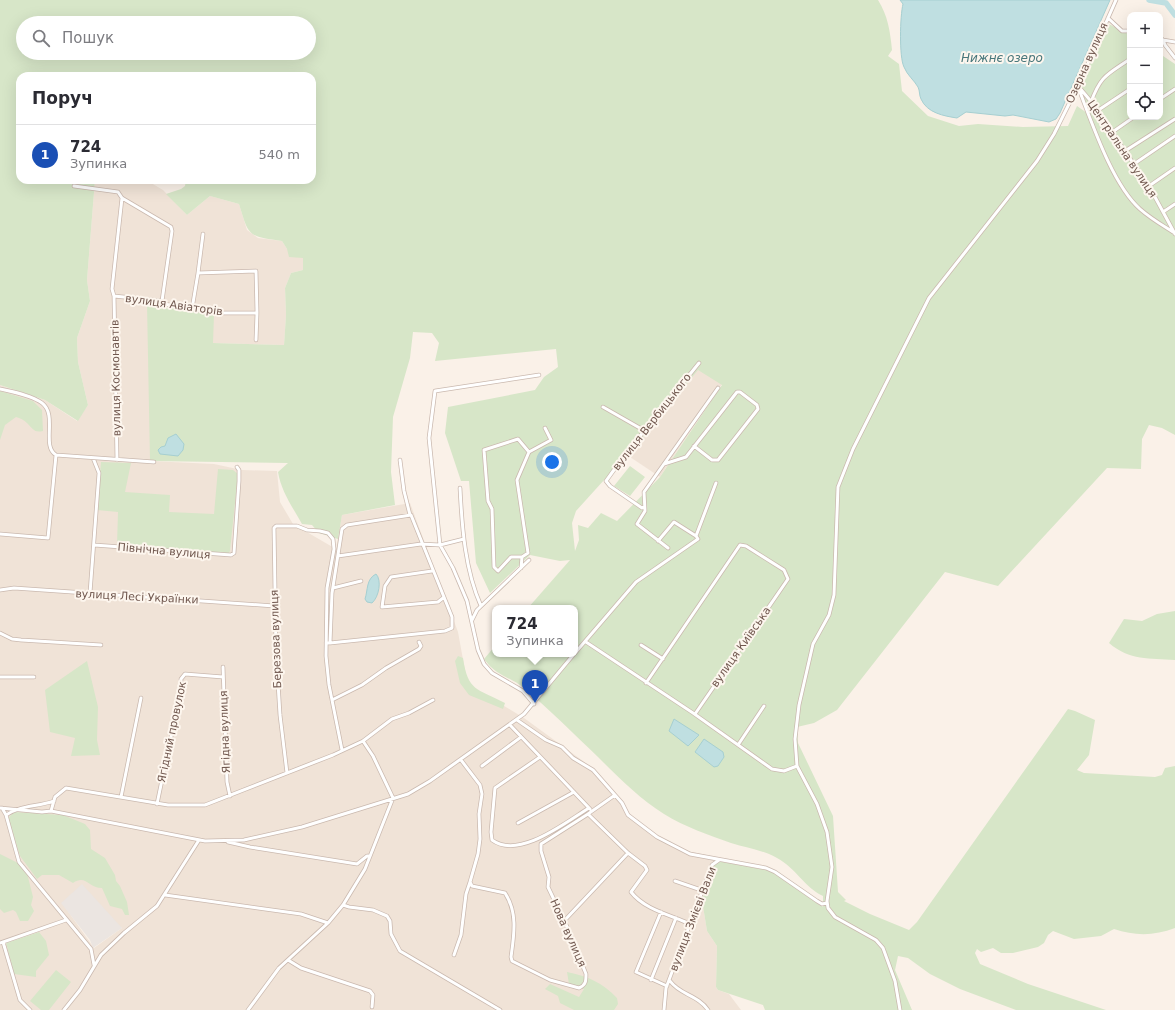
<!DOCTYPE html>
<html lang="uk">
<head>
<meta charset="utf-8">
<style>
	:root { --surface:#fff; --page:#f7f7f7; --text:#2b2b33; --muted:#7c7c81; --line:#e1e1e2; --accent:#d46d5d }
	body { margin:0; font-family:"DejaVu Sans",sans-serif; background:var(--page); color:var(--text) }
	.controls { position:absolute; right:12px; top:12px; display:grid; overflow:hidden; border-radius:8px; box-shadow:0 4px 16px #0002 }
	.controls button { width:36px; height:36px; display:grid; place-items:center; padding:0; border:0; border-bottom:1px solid var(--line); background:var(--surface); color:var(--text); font:20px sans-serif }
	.you { position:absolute; left:552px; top:462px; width:14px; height:14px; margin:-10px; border:3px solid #fff; border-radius:50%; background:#1a73e8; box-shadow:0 0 0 6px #1a73e833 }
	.badge { display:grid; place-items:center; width:26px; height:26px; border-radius:50%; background:var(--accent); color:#fff; font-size:13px; font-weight:700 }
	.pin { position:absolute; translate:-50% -33px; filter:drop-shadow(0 1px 2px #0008) }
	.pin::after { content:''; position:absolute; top:21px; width:14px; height:12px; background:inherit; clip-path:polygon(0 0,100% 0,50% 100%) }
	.popup { position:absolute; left:492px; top:605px; width:86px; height:52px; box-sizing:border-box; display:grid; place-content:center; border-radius:8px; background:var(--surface); filter:drop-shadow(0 1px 3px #0005); font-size:13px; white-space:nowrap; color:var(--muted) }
	.popup b { font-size:15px; color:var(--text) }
	.popup::after { content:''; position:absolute; left:50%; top:100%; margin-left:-8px; border:8px solid transparent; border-top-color:var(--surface) }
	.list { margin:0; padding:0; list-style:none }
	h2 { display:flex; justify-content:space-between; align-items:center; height:52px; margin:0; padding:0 16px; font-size:17px }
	h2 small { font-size:13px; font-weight:400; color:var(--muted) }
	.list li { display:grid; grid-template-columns:26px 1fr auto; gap:12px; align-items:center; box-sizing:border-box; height:60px; padding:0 16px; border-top:1px solid var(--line) }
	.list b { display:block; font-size:15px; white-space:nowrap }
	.list p { margin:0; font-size:13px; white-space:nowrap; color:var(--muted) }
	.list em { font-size:13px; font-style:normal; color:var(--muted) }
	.icon { flex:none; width:22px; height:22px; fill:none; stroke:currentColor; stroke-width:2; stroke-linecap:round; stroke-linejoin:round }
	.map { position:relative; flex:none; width:1175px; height:1010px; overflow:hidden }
	.search { position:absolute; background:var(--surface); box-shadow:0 4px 16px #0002; left:16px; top:16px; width:300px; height:44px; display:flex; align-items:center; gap:10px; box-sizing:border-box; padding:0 14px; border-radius:22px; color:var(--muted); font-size:15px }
	.panel { position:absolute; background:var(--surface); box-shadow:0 4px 16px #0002; left:16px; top:72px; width:300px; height:112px; border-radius:12px }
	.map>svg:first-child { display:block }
	.residential { fill:#f0e3d7; fill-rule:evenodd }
	.industrial { fill:#ebe5e1 }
	.green { fill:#d7e6c8; fill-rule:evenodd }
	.water { fill:#bfdfe1; stroke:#a6cfd1 }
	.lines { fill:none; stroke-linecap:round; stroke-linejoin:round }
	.river { stroke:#bfdfe1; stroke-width:5.5 }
	.minor-casing { stroke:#cab9af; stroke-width:4.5 }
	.minor { stroke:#fff; stroke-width:3 }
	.labels { text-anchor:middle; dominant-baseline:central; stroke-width:4; stroke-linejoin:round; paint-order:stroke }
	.street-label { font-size:11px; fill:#71584f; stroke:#fdf6ee }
	.water-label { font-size:12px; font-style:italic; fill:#48777b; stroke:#fdf6ee }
</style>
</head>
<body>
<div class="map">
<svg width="1175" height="1010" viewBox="0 0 1175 1010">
	<rect width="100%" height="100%" fill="#faf1e8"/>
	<path class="residential" d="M 95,180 L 146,180 L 163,190 L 187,215 L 210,196 L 239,204 L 247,230 L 258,238 L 282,241 L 287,249 L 303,257 L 303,270 L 291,273 L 285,288 L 286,315 L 284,345 L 213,343 L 150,461 L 214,464 L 242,470 L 277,471 L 280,502 L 293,524 L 336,549 L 342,515 L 410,503 L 458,632 L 466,676 L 471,686 L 524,718 L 594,769 L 623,802 L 627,812 L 658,836 L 683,850 L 715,857 L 719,861 L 702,900 L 707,931 L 717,946 L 716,987 L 718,990 L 729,994 L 741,1010 L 0,1010 L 0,385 L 45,400 L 77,421 L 88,405 L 78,362 L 77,338 L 90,301 L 87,280 ZM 118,512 L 221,537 L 232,524 L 230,551 ZM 62,903 L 122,928 L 94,948 Z
		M 698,369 L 722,384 L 660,477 L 627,455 L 652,427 Z"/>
	<path class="industrial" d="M 82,884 L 122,928 L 93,948 L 90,940 L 61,903 Z"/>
	<path class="green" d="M 0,0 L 878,0 C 888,16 890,31 892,50 L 888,56 L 899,64 L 902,91 L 928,116 L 959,126 L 978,124 L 1023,127 L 1068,126 L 1077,106 L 1087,113 L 1081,85 L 1107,23 L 1130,35 L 1130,117 L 1160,117 L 1160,54 L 1175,64 L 1175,435 L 1162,428 L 1149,425 L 1142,439 L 1141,469 L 1107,468 L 998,586 L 945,572 L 837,710 L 814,723 L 797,727 L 798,743 L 833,816 L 838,892 L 846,900 L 844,901 L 870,914 L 909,930 L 917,922 L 1068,709 L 1075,711 L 1095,720 L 1089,755 L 1077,770 L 1084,773 L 1155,777 L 1162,775 L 1165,768 L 1175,766 L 1175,928 C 1154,936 1135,936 1114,929 L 1101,936 L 1074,939 L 1053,931 L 1048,935 L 1044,943 L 1038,947 L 1013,953 L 1001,953 L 993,948 L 981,952 L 977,949 L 975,953 L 980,964 L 1028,984 L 1106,1010 L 1016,1010 L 960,989 L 930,974 L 908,958 L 898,956 L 895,970 L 912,1010 L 765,1010 L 763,1005 L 718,990 L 716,987 L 717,946 L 707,931 L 702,900 L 715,864 L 719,861 L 772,871 L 823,907 L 823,896 C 804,887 796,868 777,858 C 763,850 747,848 731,843 C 709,835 685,827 664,814 C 640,799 618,777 598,757 C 574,734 550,710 525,689 C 510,676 497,677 484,659 L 495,646 L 495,654 L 575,654 L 575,608 L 528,608 L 570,560 L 560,561 L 530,555 L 490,593 L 476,563 L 469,481 L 461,481 L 445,433 L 448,407 L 535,390 L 544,377 L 558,367 L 556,349 L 435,361 L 439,343 L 432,333 L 413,332 L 410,358 L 393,417 L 391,472 L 395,505 L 342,515 L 338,539 L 319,533 L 312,525 L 302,524 C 293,508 281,491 278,472 L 288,463 L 150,461 L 147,304 L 214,315 L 213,343 L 284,345 L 286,315 L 285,288 L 291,273 L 303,270 L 303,258 L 289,257 L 287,249 L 282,241 C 248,236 249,237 239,204 L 210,196 L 187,215 L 166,194 L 181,189 L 185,186 L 186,180 L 312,180 L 312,76 L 20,76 L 20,180 L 95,180 L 87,280 L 90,301 L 77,338 L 78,362 L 88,405 L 78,421 L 45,400 L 0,385 ZM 23,23 L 309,23 L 309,53 L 23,53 ZM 698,370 L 722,385 L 660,477 L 617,521 L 601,513 L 588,528 L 578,525 L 579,540 L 575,551 L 572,523 L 576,511 L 652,427 Z
		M 0,391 L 33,401 L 42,410 L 43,431 C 34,433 33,429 27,423 C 24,420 20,418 16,417 L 5,425 L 0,440 Z
		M 101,462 L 131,463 L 125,492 L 170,495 L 169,512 L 214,514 L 218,469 L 233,470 L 238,474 L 230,551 L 228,554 L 117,545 L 118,512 L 97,510 Z
		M 630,466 L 645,477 L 630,496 L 614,486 Z
		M 1175,611 L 1175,660 C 1149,658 1130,661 1109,643 L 1124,619 L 1142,621 L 1157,614 Z
		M 458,656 L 463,658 C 468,692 477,688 505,703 L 503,709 L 469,695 L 460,683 L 455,661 Z
		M 87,661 L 98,707 L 97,740 L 100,755 L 71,756 L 75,738 L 50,732 L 45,690 Z
		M 14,812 L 63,815 L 85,824 L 90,830 L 91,849 L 105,858 L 115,875 L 116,881 L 120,886 L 127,902 L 129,915 L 125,915 L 122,909 L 110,906 L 102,888 C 88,888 86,874 73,883 L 59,875 L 42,875 L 37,879 L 20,856 L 8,818 Z
		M 0,854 L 20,864 L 27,873 L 33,897 L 31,905 L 34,911 L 28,921 L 20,921 L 16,912 L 13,910 L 4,913 L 0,909 Z
		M 39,932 L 46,941 L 49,955 L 36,971 L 36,977 L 14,974 L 6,943 Z
		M 56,970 L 71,982 L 49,1010 L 41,1010 L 30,1001 Z
		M 567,972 C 588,976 603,983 617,998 L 618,1004 L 614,1010 L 574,1010 L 560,1003 L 558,996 L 545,989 L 550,984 L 579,997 L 584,989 L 569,984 Z"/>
	<path class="water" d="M 900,0 L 1110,0 L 1060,113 L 1056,119 L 1049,122 L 1013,115 L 1005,116 L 966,112 L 957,118 C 944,116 927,113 921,99 C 919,95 920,91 918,87 C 914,80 907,75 904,67 C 899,57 900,16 903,4 Z
		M 176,434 L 184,444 L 183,450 L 178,456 L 160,454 L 158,450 L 161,447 L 165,446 L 168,438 Z
		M 376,574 C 382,580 379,597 372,603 L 367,602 L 365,599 C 368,590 366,579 376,574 Z
		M 674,719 L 699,735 L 688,746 L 669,731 Z
		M 704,739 L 723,752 L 724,757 L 718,766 L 714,767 L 695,752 Z"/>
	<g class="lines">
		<path class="river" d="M 1149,0 L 1166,3 L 1175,15"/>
		<g class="minor-casing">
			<path id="minor" d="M 1108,18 L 1122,31 L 1130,31
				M 1160,37 L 1163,40 L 1175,42
				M 1163,40 L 1165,45 L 1175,58
				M 1078,86 L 1089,99 L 1149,186 L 1175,234
				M 1080,92 C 1093,126 1113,185 1140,209 C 1150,218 1162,225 1173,232
				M 1160,99 L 1175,89
				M 1091,102 C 1101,75 1107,75 1130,59
				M 1097,111 L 1130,89
				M 1111,133 L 1134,117
				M 1125,151 L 1175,119
				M 1134,164 L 1175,136
				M 74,186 L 118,192 L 122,198
				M 1149,186 L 1175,168
				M 1163,212 L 1175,204
				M 198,273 L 203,234
				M 114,296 L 162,301 L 164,304 L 215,313 L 257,313
				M 192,309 L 198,273 L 256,271 L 257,313 L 256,340
				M 0,389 C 13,392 31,395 42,403 C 58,415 41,446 56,455 L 154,462
				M 603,407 L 645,431
				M 117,460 L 114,296 L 112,289 L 122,198 L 171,227 L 172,231 L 162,301
				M 400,460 L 404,491 L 410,515
				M 664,464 L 686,457 L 737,392 L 740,392 L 757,405 L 758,409 L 718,460 L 712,460 L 694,446
				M 460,488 C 462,528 465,570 481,606
				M 644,507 L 642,508 L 610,486 L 606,481 L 624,456 L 699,363
				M 0,534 L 48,538 L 56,455
				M 658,541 L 674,522 L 696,536
				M 94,545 L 231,555 L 234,553 L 239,481 L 239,470 L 237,467
				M 668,548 L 637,524 L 645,511 L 644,492 L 718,388
				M 338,556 L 421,544 L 440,545 L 464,539
				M 522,557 L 511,557 L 498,571 L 494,567 L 492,509 L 488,501 L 484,450 L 518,439 L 529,452
				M 521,568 L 522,557 L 528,553 L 517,480 L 529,452 L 551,440 L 545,428
				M 432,571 L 391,577 L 385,586 L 382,607 L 438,602 L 443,598
				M 333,588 L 361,581
				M 0,590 L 14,588 L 274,606
				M 90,593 L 99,473 L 93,458
				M 472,620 L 477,610 L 529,560
				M 0,633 L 12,639 L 21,640 L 101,645
				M 586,642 L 693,713 L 772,769 L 784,771 L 797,766
				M 326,643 L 330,643 L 445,631 L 452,628 L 452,617 L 411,515 L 347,525 L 342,529 L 332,593 L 330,643
				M 641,645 L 663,659
				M 575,653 L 636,582 L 698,539 L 696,536 L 716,483
				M 223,667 L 227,782 L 230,796
				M 0,677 L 34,677
				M 646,683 L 740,545 L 746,546 L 784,570 L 788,579 L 695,714
				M 332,700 L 362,685 L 386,668 L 419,649 L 421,646 L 419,642
				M 534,704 L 523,691 L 492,673 L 484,664 L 478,650 L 467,601 L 453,568 L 440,545 L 429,438 L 435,391 L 539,375
				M 517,720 L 546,740 L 562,747 L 573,758 L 593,770 L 622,803 L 628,815 L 657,837 L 690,854 L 766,868 L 775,872 L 817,901 L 822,904 L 827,903
				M 510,725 L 590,809
				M 363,741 L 392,719 L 409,713 L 433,700
				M 738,745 L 764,706
				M 540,757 L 495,788 L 491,832 L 492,840 C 519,860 566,822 589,808
				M 461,760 L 480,785 L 482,794 L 479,814 L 480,839 L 478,854 L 470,882
				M 482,766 L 521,737
				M 287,773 L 280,715 L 276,651 L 274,528 L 276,526 L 297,526 L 307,530 L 320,531 L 328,533 L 333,539 L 334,549 L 327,588 L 326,656 L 329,685 L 342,750
				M 615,795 L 588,814 L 628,853 L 645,866 L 647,870 L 631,892 C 645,910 671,915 690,924
				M 121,797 L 141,698
				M 157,804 L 181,689 L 181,679 L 185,674 L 223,677
				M 0,808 L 42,812 L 51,811 L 205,841 L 244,840 L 302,827 L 408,794 L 430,781 L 524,714 L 574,654
				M 2,808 L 6,815 L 19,862 L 91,949 L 94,965
				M 51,811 L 55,797 L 66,788 L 168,805 L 205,805 L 333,755 L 363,741 L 373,756 L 393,798 L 365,869 L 343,905 L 328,923 L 279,968 L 248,1010
				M 6,815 C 21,805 37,807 54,801
				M 518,823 L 574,792
				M 228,842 L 250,847 L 357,864 L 367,856 L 370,856
				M 675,881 L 704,891
				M 165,895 L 301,914 L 328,923
				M 343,905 L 349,907 L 373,910 L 387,916 L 390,921 L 391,934 L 400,951 L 500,1010
				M 661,912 L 636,972 L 667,986
				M 564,921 L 628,853
				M 3,942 L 20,1000 L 30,1010
				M 0,943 L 66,920
				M 454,955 L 461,935 L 466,894 L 470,882 L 472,886 L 505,893 C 518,913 514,935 511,957 L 512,961 L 550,980 L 579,988 C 586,985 586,981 586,974 L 568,929 L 548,887 L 549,877 L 541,851 L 541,844 L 588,814
				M 288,960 L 301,968 L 370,991 L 373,995 L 372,1007
				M 651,980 L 676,918
				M 670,981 C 680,995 698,995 708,1010
				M 64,1010 L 80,990 L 101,955 L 124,933 L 157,906 L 199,840
				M 664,1010 L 666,988 L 712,865 L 719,860
				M 900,1010 L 895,981 L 883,948 L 876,940 L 835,917 L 828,908 L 827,901 L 832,867 L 827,832 L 817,804 L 797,766 L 795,739 L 799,705 L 813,644 L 829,615 L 834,595 L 838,487 L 853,449 L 929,298 L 1037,161 L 1054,134 L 1078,86 L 1116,0"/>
		</g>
		<use href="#minor" class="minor"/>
	</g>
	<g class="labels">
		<g class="street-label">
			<text transform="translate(1087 63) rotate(-66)">Озерна вулиця</text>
			<text transform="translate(1122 149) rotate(56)">Центральна вулиця</text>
			<text transform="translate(174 305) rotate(8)">вулиця Авіаторів</text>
			<text transform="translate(116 378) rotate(-91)">вулиця Космонавтів</text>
			<text transform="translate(652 422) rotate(-52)">вулиця Вербицького</text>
			<text transform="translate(164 551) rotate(5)">Північна вулиця</text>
			<text transform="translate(137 597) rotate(3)">вулиця Лесі Українки</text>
			<text transform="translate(276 639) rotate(-92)">Березова вулиця</text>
			<text transform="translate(741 647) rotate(-55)">вулиця Київська</text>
			<text transform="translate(172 732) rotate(-78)">Ягідний провулок</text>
			<text transform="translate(225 732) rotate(-92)">Ягідна вулиця</text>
			<text transform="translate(693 919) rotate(-69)">вулиця Змієві Вали</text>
			<text transform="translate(568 933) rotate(66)">Нова вулиця</text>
		</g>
		<g class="water-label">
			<text x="1002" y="58">Нижнє озеро</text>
		</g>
	</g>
</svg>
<div class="controls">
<button>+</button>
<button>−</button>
<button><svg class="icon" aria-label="locate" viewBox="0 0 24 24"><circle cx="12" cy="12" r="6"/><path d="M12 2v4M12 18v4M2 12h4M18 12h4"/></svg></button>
</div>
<div class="you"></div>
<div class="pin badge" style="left:535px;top:703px;background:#1a4fb4">1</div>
<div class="popup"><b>724</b>Зупинка</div>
<div class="search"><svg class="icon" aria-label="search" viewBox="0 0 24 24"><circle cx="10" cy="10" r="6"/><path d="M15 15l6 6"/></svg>Пошук</div>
<section class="panel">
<h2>Поруч<small></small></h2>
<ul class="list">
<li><span class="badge" style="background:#1a4fb4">1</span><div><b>724</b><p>Зупинка</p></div><em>540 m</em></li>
</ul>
</section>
</div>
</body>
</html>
